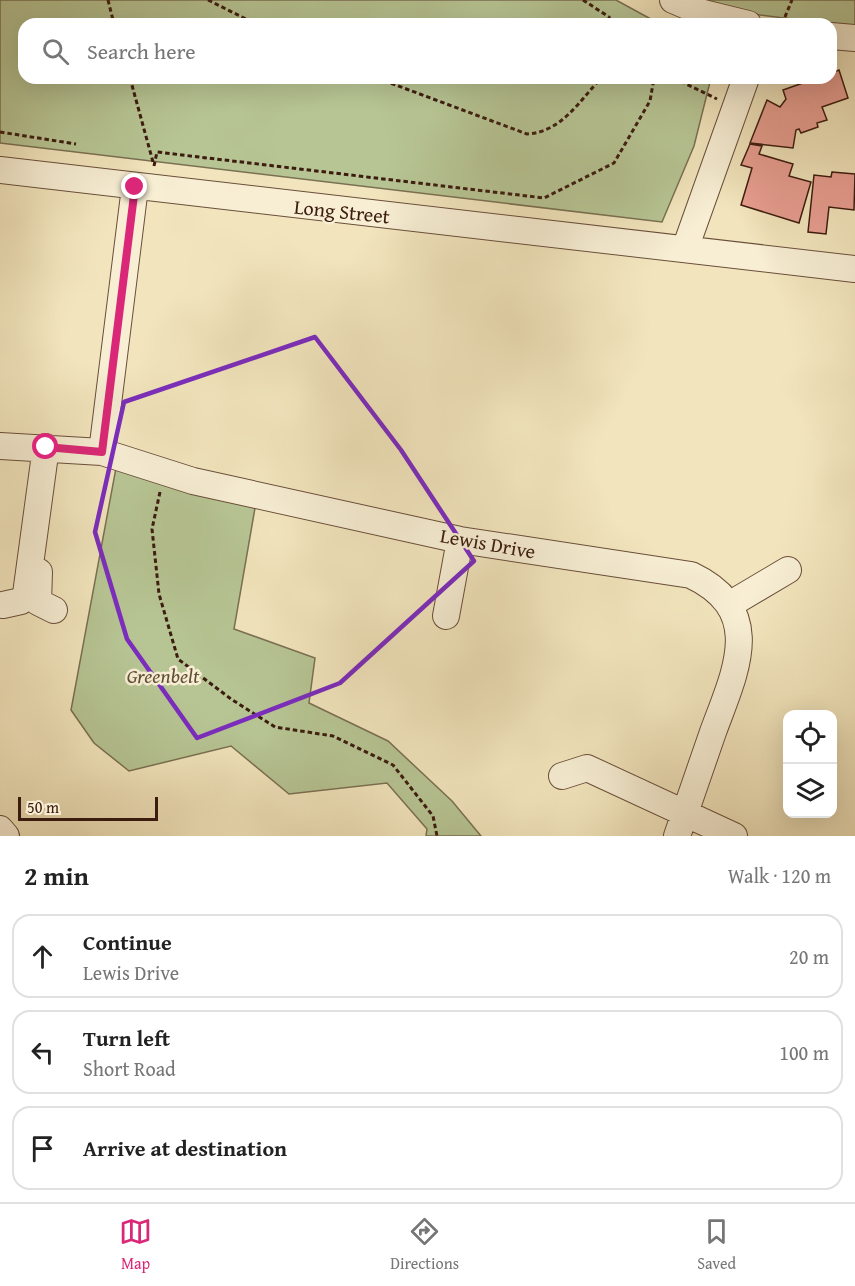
<!DOCTYPE html>
<html lang="en">
<head>
<meta charset="utf-8">
<style>
	:root { --surface:#fff; --page:#f2f2f2; --text:#222; --muted:#767676; --line:#e0e0e0; --accent:#db2777 }
	body { margin:0; font-family:"Gentium Book Plus",serif; background:var(--page); color:var(--text) }
	.controls { position:absolute; right:18px; bottom:18px; display:grid; overflow:hidden; border-radius:12px; box-shadow:0 6px 24px #0002 }
	.controls button { width:54px; height:54px; display:grid; place-items:center; padding:0; border:0; border-bottom:2px solid var(--line); background:var(--surface); color:var(--text); font:30px sans-serif }
	.scale { position:absolute; left:18px; bottom:15px; width:140px; box-sizing:border-box; padding-left:6px; border:3px solid #3c1c0f; border-top:0; font-size:16px; line-height:21px; white-space:nowrap; color:#3c1c0f; -webkit-text-stroke:4px #f7eed4; paint-order:stroke }
	.stop { position:absolute; width:18px; height:18px; margin:-14px; border:4px solid #db2777; border-radius:50%; background:#fff }
	.stop.end { background:#db2777; border-color:#fff; box-shadow:0 2px 6px #0008 }
	.list { margin:0; padding:0; list-style:none }
	h2 { display:flex; justify-content:space-between; align-items:center; height:78px; margin:0; padding:0 24px; font-size:26px }
	h2 small { font-size:20px; font-weight:400; color:var(--muted) }
	.list li { display:grid; grid-template-columns:39px 1fr auto; gap:18px; align-items:center; box-sizing:border-box; height:84px; margin:0 12px 12px; padding:0 12px; border:2px solid var(--line); border-radius:18px }
	.list b { display:block; font-size:22px; white-space:nowrap }
	.list p { margin:0; font-size:20px; white-space:nowrap; color:var(--muted) }
	.list em { font-size:20px; font-style:normal; color:var(--muted) }
	.icon { flex:none; width:33px; height:33px; fill:none; stroke:currentColor; stroke-width:2; stroke-linecap:round; stroke-linejoin:round }
	.map { position:relative; flex:none; width:855px; height:836px; overflow:hidden }
	.search { position:absolute; background:var(--surface); box-shadow:0 6px 24px #0002; left:18px; right:18px; top:18px; height:66px; display:flex; align-items:center; gap:15px; box-sizing:border-box; padding:0 21px; border-radius:18px; color:var(--muted); font-size:22px }
	.sheet { height:366px; background:var(--surface) }
	nav { display:flex; justify-content:space-around; align-items:center; box-sizing:border-box; height:84px; border-top:2px solid var(--line); background:var(--surface); font-size:16px; color:var(--muted) }
	nav a { display:grid; justify-items:center; gap:3px }
	nav .on { color:var(--accent) }
	.map>svg:first-child { display:block }
	.green { fill:#b7c594; stroke:#7a7052; stroke-width:1.5 }
	.building { fill:#e89e91; stroke:#3c1c0f; stroke-width:1.5 }
	.lines { fill:none; stroke-linecap:round; stroke-linejoin:round }
	.minor-casing { stroke:#6a4e3a; stroke-width:28 }
	.path { stroke:#3c1c0f; stroke-width:3; stroke-dasharray:4.5 3; stroke-linecap:butt }
	.minor { stroke:#f7eed4; stroke-width:26 }
	.route { stroke:#db2777; stroke-width:8 }
	.marked { fill:none; stroke:#7b2cbf; stroke-width:4.5; stroke-linejoin:round }
	.labels { text-anchor:middle; dominant-baseline:central; stroke-width:5; stroke-linejoin:round; paint-order:stroke }
	.street-label { font-size:20px; fill:#3c1c0f; stroke:#f7eed4 }
	.park-label { font-size:20px; font-style:italic; fill:#614f37; stroke:#f7eed4 }
</style>
</head>
<body>
<div class="map">
<svg width="855" height="836" viewBox="0 0 855 836">
	<rect width="100%" height="100%" fill="#f2e5bd"/>
	<filter id="stains"><feTurbulence type="fractalNoise" baseFrequency=".00333" numOctaves="4"/><feColorMatrix values="0 0 0 0 .2 0 0 0 0 .09 0 0 0 0 .02 0 0 0 .5 -.17"/></filter>
	<radialGradient id="worn" r=".72"><stop offset=".6" stop-color="#630" stop-opacity="0"/><stop offset="1" stop-color="#630" stop-opacity=".3"/></radialGradient>
	<path class="green" d="M 0,0 L 616,0 L 660,24 L 24,24 L 24,78 L 711,78 L 694,146 L 662,222 L 0,143 Z
		M 699,0 L 855,0 L 855,27 L 760,15 Z
		M 116,468 L 255,508 L 234,629 L 315,658 L 309,703 L 388,741 L 452,801 L 481,836 L 426,836 L 427,829 L 387,783 L 289,794 L 231,746 L 129,771 L 94,743 L 71,710 Z"/>
	<path class="building" d="M 839,70 L 848,98 L 822,107 L 827,120 L 817,123 L 818,127 L 801,133 L 799,129 L 796,130 L 793,148 L 750,143 L 767,100 L 780,107 L 786,99 L 783,90 L 817,78 L 831,78 L 831,73 Z
		M 750,144 L 762,146 L 759,154 L 793,164 L 789,176 L 811,182 L 799,223 L 741,205 L 752,168 L 741,165 Z
		M 832,172 L 855,174 L 854,210 L 829,207 L 826,234 L 808,232 L 814,175 L 831,177 Z"/>
	<g class="lines">
		<g class="minor-casing">
			<path id="minor" d="M 673,0 L 703,13 L 748,24
				M 831,36 L 855,38
				M 0,170 L 855,269
				M 685,249 L 746,78
				M 0,446 L 102,452 L 193,481 L 460,540 L 691,575 C 767,611 735,672 713,732 C 701,767 689,801 677,836
				M 102,452 L 135,187
				M 39,572 L 38,602 L 54,610
				M 3,605 L 21,601 L 26,594 L 46,447
				M 729,605 L 788,570
				M 446,616 L 460,540
				M 562,776 L 587,768 L 734,836
				M 0,829 L 6,836"/>
		</g>
		<path class="path" d="M 108,0 L 114,24
			M 208,0 L 256,24
			M 583,0 L 609,17 L 612,24
			M 782,24 L 792,0
			M 130,78 L 153,162
			M 377,78 L 527,134 C 561,132 579,102 601,78
			M 674,78 L 717,99
			M 0,132 L 76,144
			M 154,166 L 157,152 L 544,198 L 614,163 L 650,101 L 654,78
			M 160,492 L 152,529 L 159,594 L 178,659 L 231,699 L 275,727 L 333,736 L 393,765 L 433,816 L 437,836"/>
		<use href="#minor" class="minor"/>
	</g>
	<g class="lines">
		<path class="route" d="M 46,447 L 102,452 L 135,187"/>
	</g>
	<path class="marked" d="M 315,337 L 401,450 L 474,561 L 340,683 L 197,738 L 127,639 L 95,532 L 124,402 Z"/>
	<g class="labels">
		<g class="street-label">
			<text transform="translate(342 211) rotate(6)">Long Street</text>
			<text transform="translate(488 543) rotate(10)">Lewis Drive</text>
		</g>
		<g class="park-label">
			<text x="163" y="675">Greenbelt</text>
		</g>
	</g>
	<rect width="100%" height="100%" filter="url(#stains)"/>
	<rect width="100%" height="100%" fill="url(#worn)"/>
</svg>
<div class="controls">
<button><svg class="icon" aria-label="locate" viewBox="0 0 24 24"><circle cx="12" cy="12" r="6"/><path d="M12 2v4M12 18v4M2 12h4M18 12h4"/></svg></button>
<button><svg class="icon" aria-label="layers" viewBox="0 0 24 24"><path d="M12 4l9 5-9 5-9-5zM3 14l9 5 9-5"/></svg></button>
</div>
<div class="scale">50 m</div>
<div class="stop" style="left:46px;top:447px"></div>
<div class="stop end" style="left:135px;top:187px"></div>
<div class="search"><svg class="icon" aria-label="search" viewBox="0 0 24 24"><circle cx="10" cy="10" r="6"/><path d="M15 15l6 6"/></svg>Search here</div>
</div>
<section class="sheet">
<h2>2 min<small>Walk · 120 m</small></h2>
<ul class="list">
<li><svg class="icon" aria-label="ahead" viewBox="0 0 24 24"><path d="M12 20V5M6 11l6-6 6 6"/></svg><div><b>Continue</b><p>Lewis Drive</p></div><em>20 m</em></li>
<li><svg class="icon" aria-label="left" viewBox="0 0 24 24"><path d="M17 20v-9H6M10 6l-5 5 5 5"/></svg><div><b>Turn left</b><p>Short Road</p></div><em>100 m</em></li>
<li><svg class="icon" aria-label="arrive" viewBox="0 0 24 24"><path d="M6 21V4h12l-3 4 3 4H6"/></svg><div><b>Arrive at destination</b></div></li>
</ul>
</section>
<nav>
<a class="on"><svg class="icon" aria-label="map" viewBox="0 0 24 24"><path d="M3 6l6-2 6 2 6-2v14l-6 2-6-2-6 2zM9 4v14M15 6v14"/></svg>Map</a>
<a><svg class="icon" aria-label="directions" viewBox="0 0 24 24"><path d="M12 3l9 9-9 9-9-9zM9 14v-3h6M13 9l2 2-2 2"/></svg>Directions</a>
<a><svg class="icon" aria-label="saved" viewBox="0 0 24 24"><path d="M7 4h10v16l-5-4-5 4z"/></svg>Saved</a>
</nav>
</body>
</html>
